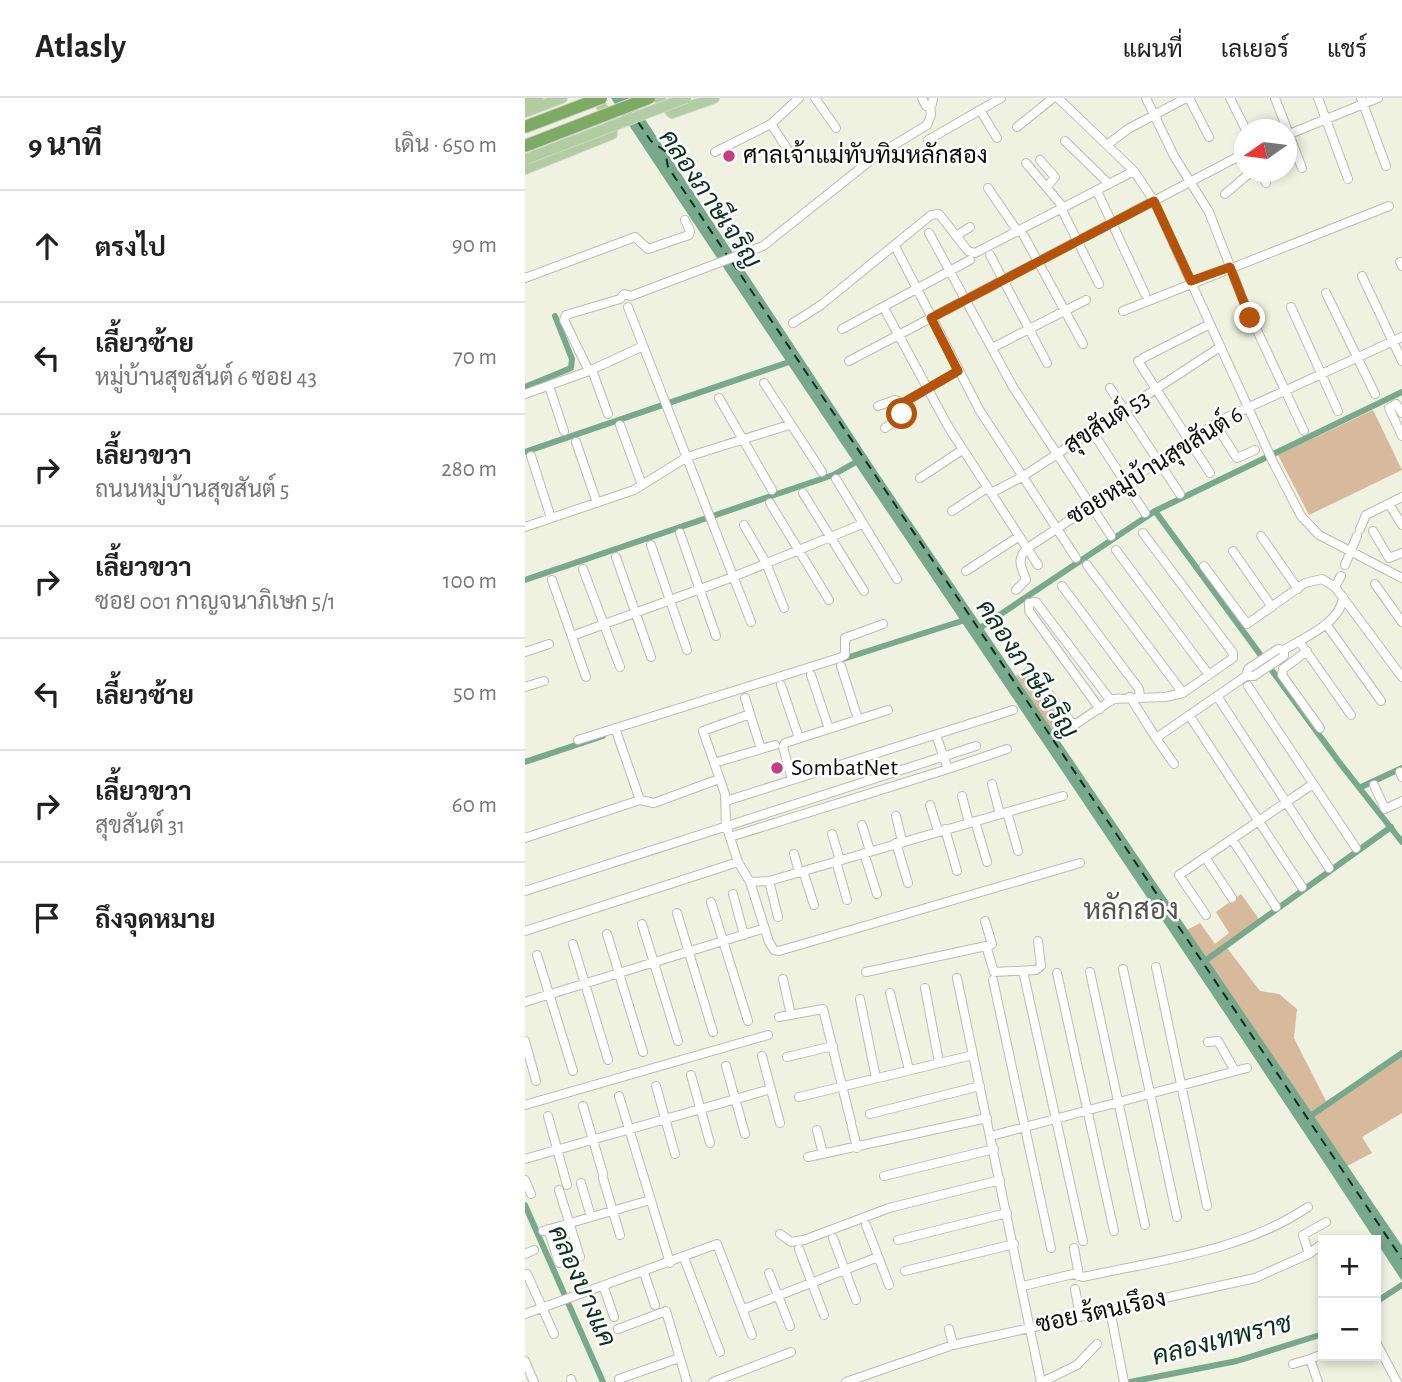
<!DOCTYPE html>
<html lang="th">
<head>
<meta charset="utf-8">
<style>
	:root { --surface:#fff; --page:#f2f2f2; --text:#222; --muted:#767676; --line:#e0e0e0 }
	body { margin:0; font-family:"Alegreya Sans",Sarabun,sans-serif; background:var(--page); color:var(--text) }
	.controls { position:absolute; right:21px; bottom:21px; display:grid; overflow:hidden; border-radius:0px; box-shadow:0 4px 10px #0003 }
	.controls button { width:63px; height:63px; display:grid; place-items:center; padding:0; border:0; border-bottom:2px solid var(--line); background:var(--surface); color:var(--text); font:35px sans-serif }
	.compass { position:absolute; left:709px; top:21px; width:63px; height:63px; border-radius:50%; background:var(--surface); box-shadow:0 4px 10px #0003; rotate:256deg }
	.stop { position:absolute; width:21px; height:21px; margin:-16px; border:5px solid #b45309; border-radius:50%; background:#fff }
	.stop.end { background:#b45309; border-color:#fff; box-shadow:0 2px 7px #0008 }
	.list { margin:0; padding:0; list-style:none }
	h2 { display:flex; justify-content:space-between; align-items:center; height:91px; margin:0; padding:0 28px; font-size:30px }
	h2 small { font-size:23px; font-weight:400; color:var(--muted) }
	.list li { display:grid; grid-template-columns:46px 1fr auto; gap:21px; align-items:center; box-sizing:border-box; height:112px; padding:0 28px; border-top:2px solid var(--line) }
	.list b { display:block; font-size:26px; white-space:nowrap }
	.list p { margin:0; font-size:23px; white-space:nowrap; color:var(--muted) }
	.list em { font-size:23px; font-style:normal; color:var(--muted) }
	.icon { flex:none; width:38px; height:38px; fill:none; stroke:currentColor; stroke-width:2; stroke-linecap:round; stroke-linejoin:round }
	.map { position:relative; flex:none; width:877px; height:1284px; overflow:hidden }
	header { display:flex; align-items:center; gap:42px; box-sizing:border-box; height:98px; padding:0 35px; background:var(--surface); border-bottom:2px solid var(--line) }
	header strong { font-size:33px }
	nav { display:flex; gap:38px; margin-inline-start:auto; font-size:24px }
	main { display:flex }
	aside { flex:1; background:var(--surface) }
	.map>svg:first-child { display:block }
	.green { fill:#d7b99c }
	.water { fill:#79a98c }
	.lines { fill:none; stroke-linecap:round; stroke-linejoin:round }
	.canal { stroke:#79a98c; stroke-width:6 }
	.ferry { stroke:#09321e; stroke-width:2; stroke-dasharray:9 7; stroke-linecap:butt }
	.minor-casing { stroke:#bbbcac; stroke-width:10 }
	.major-casing { stroke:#d4d4d3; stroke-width:12 }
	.minor { stroke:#fff; stroke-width:8 }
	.major { stroke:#b2cda1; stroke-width:10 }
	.major-bridge-casing { stroke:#d4d4d3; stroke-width:12; stroke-linecap:butt }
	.highway-bridge-casing { stroke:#d4d4d3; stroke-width:14; stroke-linecap:butt }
	.major-bridge { stroke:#b2cda1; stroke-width:10 }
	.highway-bridge { stroke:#7eab63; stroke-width:12 }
	.route { stroke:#b45309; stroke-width:9 }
	.poi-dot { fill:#c73e7b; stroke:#fff; stroke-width:2.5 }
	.labels { text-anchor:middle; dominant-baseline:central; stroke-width:5; stroke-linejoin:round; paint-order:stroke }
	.poi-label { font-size:24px; fill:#0f0f0a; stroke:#fff; text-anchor:start }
	.street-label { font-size:24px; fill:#0f0f0a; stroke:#fff }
	.water-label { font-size:26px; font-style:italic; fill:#09321e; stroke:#fff }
	.quarter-label { font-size:28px; fill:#525446; stroke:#fff }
</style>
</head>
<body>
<header>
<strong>Atlasly</strong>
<nav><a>แผนที่</a><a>เลเยอร์</a><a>แชร์</a></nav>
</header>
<main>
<aside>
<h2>9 นาที<small>เดิน · 650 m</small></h2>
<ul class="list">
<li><svg class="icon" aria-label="ahead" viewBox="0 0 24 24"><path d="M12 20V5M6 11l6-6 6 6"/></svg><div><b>ตรงไป</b></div><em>90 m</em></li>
<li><svg class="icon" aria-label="left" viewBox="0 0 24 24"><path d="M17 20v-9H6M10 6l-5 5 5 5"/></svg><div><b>เลี้ยวซ้าย</b><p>หมู่บ้านสุขสันต์ 6 ซอย 43</p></div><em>70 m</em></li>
<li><svg class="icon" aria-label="right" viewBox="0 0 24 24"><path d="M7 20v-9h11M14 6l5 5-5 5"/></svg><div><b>เลี้ยวขวา</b><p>ถนนหมู่บ้านสุขสันต์ 5</p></div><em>280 m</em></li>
<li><svg class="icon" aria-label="right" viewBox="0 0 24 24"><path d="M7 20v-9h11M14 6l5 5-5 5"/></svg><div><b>เลี้ยวขวา</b><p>ซอย 001 กาญจนาภิเษก 5/1</p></div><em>100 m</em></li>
<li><svg class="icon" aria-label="left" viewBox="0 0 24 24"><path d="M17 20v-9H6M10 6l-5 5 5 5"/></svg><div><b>เลี้ยวซ้าย</b></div><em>50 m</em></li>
<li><svg class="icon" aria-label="right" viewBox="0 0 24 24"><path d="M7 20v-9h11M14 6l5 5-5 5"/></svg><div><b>เลี้ยวขวา</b><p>สุขสันต์ 31</p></div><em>60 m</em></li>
<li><svg class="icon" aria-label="arrive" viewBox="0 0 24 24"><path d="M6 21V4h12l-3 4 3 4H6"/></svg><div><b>ถึงจุดหมาย</b></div></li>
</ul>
</aside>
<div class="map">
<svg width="877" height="1284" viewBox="0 0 877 1284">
	<rect width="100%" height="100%" fill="#f0f2e1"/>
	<path class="green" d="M 848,312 L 877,372 L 784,417 L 753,357 Z
		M 500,570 L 541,621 L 527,632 L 491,578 Z
		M 716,796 L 734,821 L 699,846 L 735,893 L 754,896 L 772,911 L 769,940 L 801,1003 L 877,957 L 877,1015 L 837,1039 L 847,1055 L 822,1068 L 662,832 L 675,825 L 690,846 L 704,835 L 691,814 Z"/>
	<path class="water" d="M 86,0 L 106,0 L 353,375 L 877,1148 L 877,1183 C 617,786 347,396 86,0 Z"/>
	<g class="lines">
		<path class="canal" d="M 0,289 L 46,270 L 47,261 L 30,218
			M 0,354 L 267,263
			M 630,413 L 814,664 L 877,744
			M 0,482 L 308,377 L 333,363
			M 452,532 L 630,413 L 877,294
			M 318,561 L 443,521
			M 0,664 L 78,638
			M 836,689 L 877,670
			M 677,865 L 866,729
			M 781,1021 L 877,955
			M 0,1107 L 78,1284
			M 851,1204 L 877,1187
			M 605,1284 L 712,1263 L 798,1236"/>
		<path class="ferry" d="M 113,24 L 126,43 L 140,53 L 143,69 L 202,157
			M 207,164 L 877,1161"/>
		<g class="minor-casing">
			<path id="minor" d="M 290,0 L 311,30
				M 397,0 L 401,8 L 407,6 L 408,0
				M 533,0 L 609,73 L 629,103 L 748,364 L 776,418 L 794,437 L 877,480
				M 621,0 L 649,58 L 684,114 L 725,220
				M 664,0 L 684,39
				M 705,0 L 721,32
				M 750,0 L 777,70
				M 793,0 L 823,81
				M 836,0 L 861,68
				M 455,12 L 472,40
				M 492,29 L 528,0
				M 762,37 L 853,0
				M 403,42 L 476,0
				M 540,43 L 584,86
				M 582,47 L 603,31 L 661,0
				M 190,54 L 246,26
				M 265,55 L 246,26 L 274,0
				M 515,62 L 530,79 L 522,89
				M 501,65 L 539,110
				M 736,74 L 741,85
				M 463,90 L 493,134
				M 572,93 L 620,196
				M 700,96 L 726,74
				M 539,116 L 574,186
				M 404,135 L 488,289 L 586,438
				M 431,138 L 445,129
				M 499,138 L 558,246
				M 372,152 L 455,313 L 551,460
				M 465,157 L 522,265
				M 875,164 L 877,168
				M 837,178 L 877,263
				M 0,180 L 110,139 L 123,151 L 164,137 L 165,133 L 160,122
				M 801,195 L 850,296
				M 103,209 L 226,524
				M 766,209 L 813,313
				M 360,212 L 424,330 L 513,467
				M 598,213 L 864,108
				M 268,225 L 296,207 L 406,117 L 414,116 L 443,153 L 450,155 L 609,73
				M 730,228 L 779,333
				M 317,231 L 445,162
				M 467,250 L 561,202
				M 618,260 L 685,226
				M 324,263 L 720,55
				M 613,263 L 685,375
				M 67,272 L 83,316
				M 64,273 L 39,222 L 41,217 L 95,201 L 99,196 L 106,198 L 238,148 L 351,58 L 402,27 L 406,17 L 405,8
				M 239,285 L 297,374
				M 24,288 L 39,333
				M 585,290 L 655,396
				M 0,296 L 64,273 L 116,249
				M 194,300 L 247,392
				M 353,308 L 370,302 L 378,305
				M 877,315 L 871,306 L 864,310 L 877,338
				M 690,326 L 712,360 L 730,352
				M 95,327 L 117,387
				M 360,330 L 377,318 L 376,306 L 433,273
				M 567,333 L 620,415
				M 51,344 L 72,405
				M 6,358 L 26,420
				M 395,380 L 437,352
				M 311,381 L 372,481
				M 278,395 L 339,493
				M 466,395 L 497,379 L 695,249
				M 245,405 L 304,502
				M 864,406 L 877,427
				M 427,413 L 462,390
				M 219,427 L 241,465 L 259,510
				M 0,429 L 109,392 L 162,359 L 264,327
				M 835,431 L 841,417 L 877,399
				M 848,433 L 864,460 L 877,455
				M 155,435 L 191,538
				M 736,438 L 773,491
				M 126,447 L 162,552
				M 591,452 L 684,577
				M 708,453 L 747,509
				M 91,459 L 126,559
				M 562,467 L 658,595
				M 820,467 L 832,438
				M 679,468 L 722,526 L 780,485 L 797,481 L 810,489 L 816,478
				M 58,471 L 95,569
				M 441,473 L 493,439
				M 27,482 L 61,579
				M 850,486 L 877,524
				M 537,488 L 614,591 L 615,599
				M 810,489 L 877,579
				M 491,492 L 501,482 C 497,469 491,463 501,451 L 696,322 L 877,239
				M 801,526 L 856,603
				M 47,538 L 208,479 L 337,426
				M 774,543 L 826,617
				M 753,551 L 759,552 L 759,558 L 729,578 L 721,578 L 723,571 Z
				M 759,552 C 778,540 816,525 818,499
				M 782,553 L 758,571 L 757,577 L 795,630
				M 0,554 L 24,546
				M 316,568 L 333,621
				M 505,572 L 546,624 L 551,626 L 588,601 L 640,599 L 658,595 L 708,560 L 708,555 L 618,435
				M 286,577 L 304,631
				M 256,587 L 274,640
				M 723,588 L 831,750
				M 0,589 L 19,583
				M 692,598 L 804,770
				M 605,599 L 631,640 L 721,578
				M 220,600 L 236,651
				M 575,611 L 504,513 L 504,505 L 511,504 L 586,603
				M 664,617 L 777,789
				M 411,637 L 423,671 L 482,651
				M 631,640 L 649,666
				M 53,642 L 314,560 L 320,557 L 320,540 L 358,526
				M 189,665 L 250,647
				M 875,674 L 877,679
				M 267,682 L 258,649 L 260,645 L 363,612
				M 467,686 L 475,716
				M 849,687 L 860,711 L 877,703
				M 437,698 L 444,725
				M 115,702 L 129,705 L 194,681
				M 201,703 L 488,612
				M 405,707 L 413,733
				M 482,714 L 493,753
				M 371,718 L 377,743
				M 450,723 L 462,764
				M 337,727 L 345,753
				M 420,731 L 432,773
				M 307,736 L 315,762
				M 205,739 L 423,671
				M 0,740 L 115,702 L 90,630
				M 707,741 L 751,809
				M 371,745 L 383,785
				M 339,755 L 352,796
				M 269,756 L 274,774
				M 680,759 L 707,800
				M 311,763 L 322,802
				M 213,764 L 225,784 L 244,783 L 538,698
				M 278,773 L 289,807
				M 244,783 L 253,819
				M 225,784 L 244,844 L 249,852 L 254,853 L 555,765
				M 0,793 L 451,648
				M 208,796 L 219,837
				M 186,804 L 223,923
				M 152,815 L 188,934
				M 681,817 L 654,777 L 788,686
				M 460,823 L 467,846 L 463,849
				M 117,826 L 153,943
				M 0,833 L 213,764 L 201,727 L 200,696 L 178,633 L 225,616
				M 82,836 L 118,954
				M 48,846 L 83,962
				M 12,857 L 48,973
				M 631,869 L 682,1108
				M 598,871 L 652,1119
				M 498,873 L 558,1143
				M 341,874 L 461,848 L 469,874 L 511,872 L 516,868 L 513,843
				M 565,874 L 620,1127
				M 532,875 L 589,1133
				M 432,880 L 516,1284
				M 258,881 L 266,917
				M 468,882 L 526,1150
				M 400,890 L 414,964
				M 365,895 L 384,972
				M 335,901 L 351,980
				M 0,904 L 237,831
				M 254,919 L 298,911 L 326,1024
				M 0,943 L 11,983
				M 683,944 L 693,943 L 710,973
				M 237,958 L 255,1025
				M 262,959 L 308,948
				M 201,968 L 220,1036
				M 166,977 L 185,1045
				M 131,988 L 150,1056
				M 94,998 L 145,1165
				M 274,999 L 448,957
				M 0,1007 L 243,937
				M 58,1008 L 78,1076
				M 345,1016 L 455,988
				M 23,1018 L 42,1087
				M 327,1029 L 332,1050
				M 292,1032 L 298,1056
				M 466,1038 L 722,970
				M 283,1059 L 462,1020
				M 0,1061 L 246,991
				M 359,1078 L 469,1051
				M 78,1080 L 95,1137
				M 0,1082 L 6,1096
				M 56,1085 L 66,1119
				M 34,1092 L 55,1159
				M 341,1127 L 364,1187
				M 23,1131 L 34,1165
				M 18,1133 L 125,1102
				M 255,1136 L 266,1144 L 279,1142 L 364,1110 L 475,1082
				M 308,1140 L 331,1202
				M 373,1142 L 482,1115
				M 549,1150 L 554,1178
				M 274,1151 L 299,1217
				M 0,1156 L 9,1152
				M 784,1156 L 797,1146
				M 159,1160 L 195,1254
				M 380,1173 L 489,1146
				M 119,1175 L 130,1207
				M 244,1175 L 265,1228
				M 2,1176 L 29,1236
				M 498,1188 L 548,1176 L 558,1179 C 634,1162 716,1154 783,1109
				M 79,1190 L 89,1219
				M 550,1191 L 555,1218
				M 219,1211 L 353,1159
				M 585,1212 L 599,1284
				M 0,1216 L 192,1146 L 227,1237
				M 93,1231 L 141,1213 L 162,1284
				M 424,1231 L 428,1247
				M 851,1244 L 872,1284
				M 0,1263 L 9,1284
				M 768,1266 L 785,1261
				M 46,1281 L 47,1284
				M 94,1281 L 154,1260
				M 188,1284 L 266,1254
				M 321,1284 L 428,1247 L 730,1180 L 784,1156 L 778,1137 L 801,1124
				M 517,1284 L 552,1267 L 572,1246
				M 793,1284 L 785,1261 L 798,1256"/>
		</g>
		<g class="major-casing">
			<path id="major" d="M 133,0 L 147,15 L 189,0
				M 0,5 L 13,0
				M 0,14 L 37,0
				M 0,71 L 87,36 L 87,24 L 71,0"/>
		</g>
		<use href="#minor" class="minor"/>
		<use href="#major" class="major"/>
		<g class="major-bridge-casing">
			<path id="major-bridge" d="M 1,61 L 161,0"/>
		</g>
		<g class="highway-bridge-casing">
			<path id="highway-bridge" d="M 0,29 L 76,0
				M 0,48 L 124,0"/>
		</g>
		<use href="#major-bridge" class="major-bridge"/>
		<use href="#highway-bridge" class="highway-bridge"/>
	</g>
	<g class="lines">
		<path class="route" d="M 377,316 L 376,306 L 433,273 L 406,220 L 629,103 L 666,183 L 705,169 L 725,220"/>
	</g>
	<g class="poi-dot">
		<circle cx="204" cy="58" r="7"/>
		<circle cx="252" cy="670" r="7"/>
	</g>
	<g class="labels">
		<g class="poi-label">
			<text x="218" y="58">ศาลเจ้าแม่ทับทิมหลักสอง</text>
			<text x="266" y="670">SombatNet</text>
		</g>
		<g class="street-label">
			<text transform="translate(582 324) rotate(-33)">สุขสันต์ 53</text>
			<text transform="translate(630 368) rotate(-32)">ซอยหมู่บ้านสุขสันต์ 6</text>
			<text transform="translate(576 1214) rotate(-12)">ซอย ร้ตนเรึอง</text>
		</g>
		<g class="water-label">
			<text transform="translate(185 101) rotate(56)">คลองภาษีเจริญ</text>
			<text transform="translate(502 571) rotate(56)">คลองภาษีเจริญ</text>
			<text transform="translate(57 1188) rotate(66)">คลองบางแค</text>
			<text transform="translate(697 1242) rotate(-14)">คลองเทพราช</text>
		</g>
		<g class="quarter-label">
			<text x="606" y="813">หลักสอง</text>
		</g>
	</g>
</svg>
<div class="controls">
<button>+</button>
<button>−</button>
</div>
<svg class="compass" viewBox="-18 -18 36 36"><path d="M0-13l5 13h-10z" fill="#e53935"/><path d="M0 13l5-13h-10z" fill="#767676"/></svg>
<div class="stop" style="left:377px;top:316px"></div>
<div class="stop end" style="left:725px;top:220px"></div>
</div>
</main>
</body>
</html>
